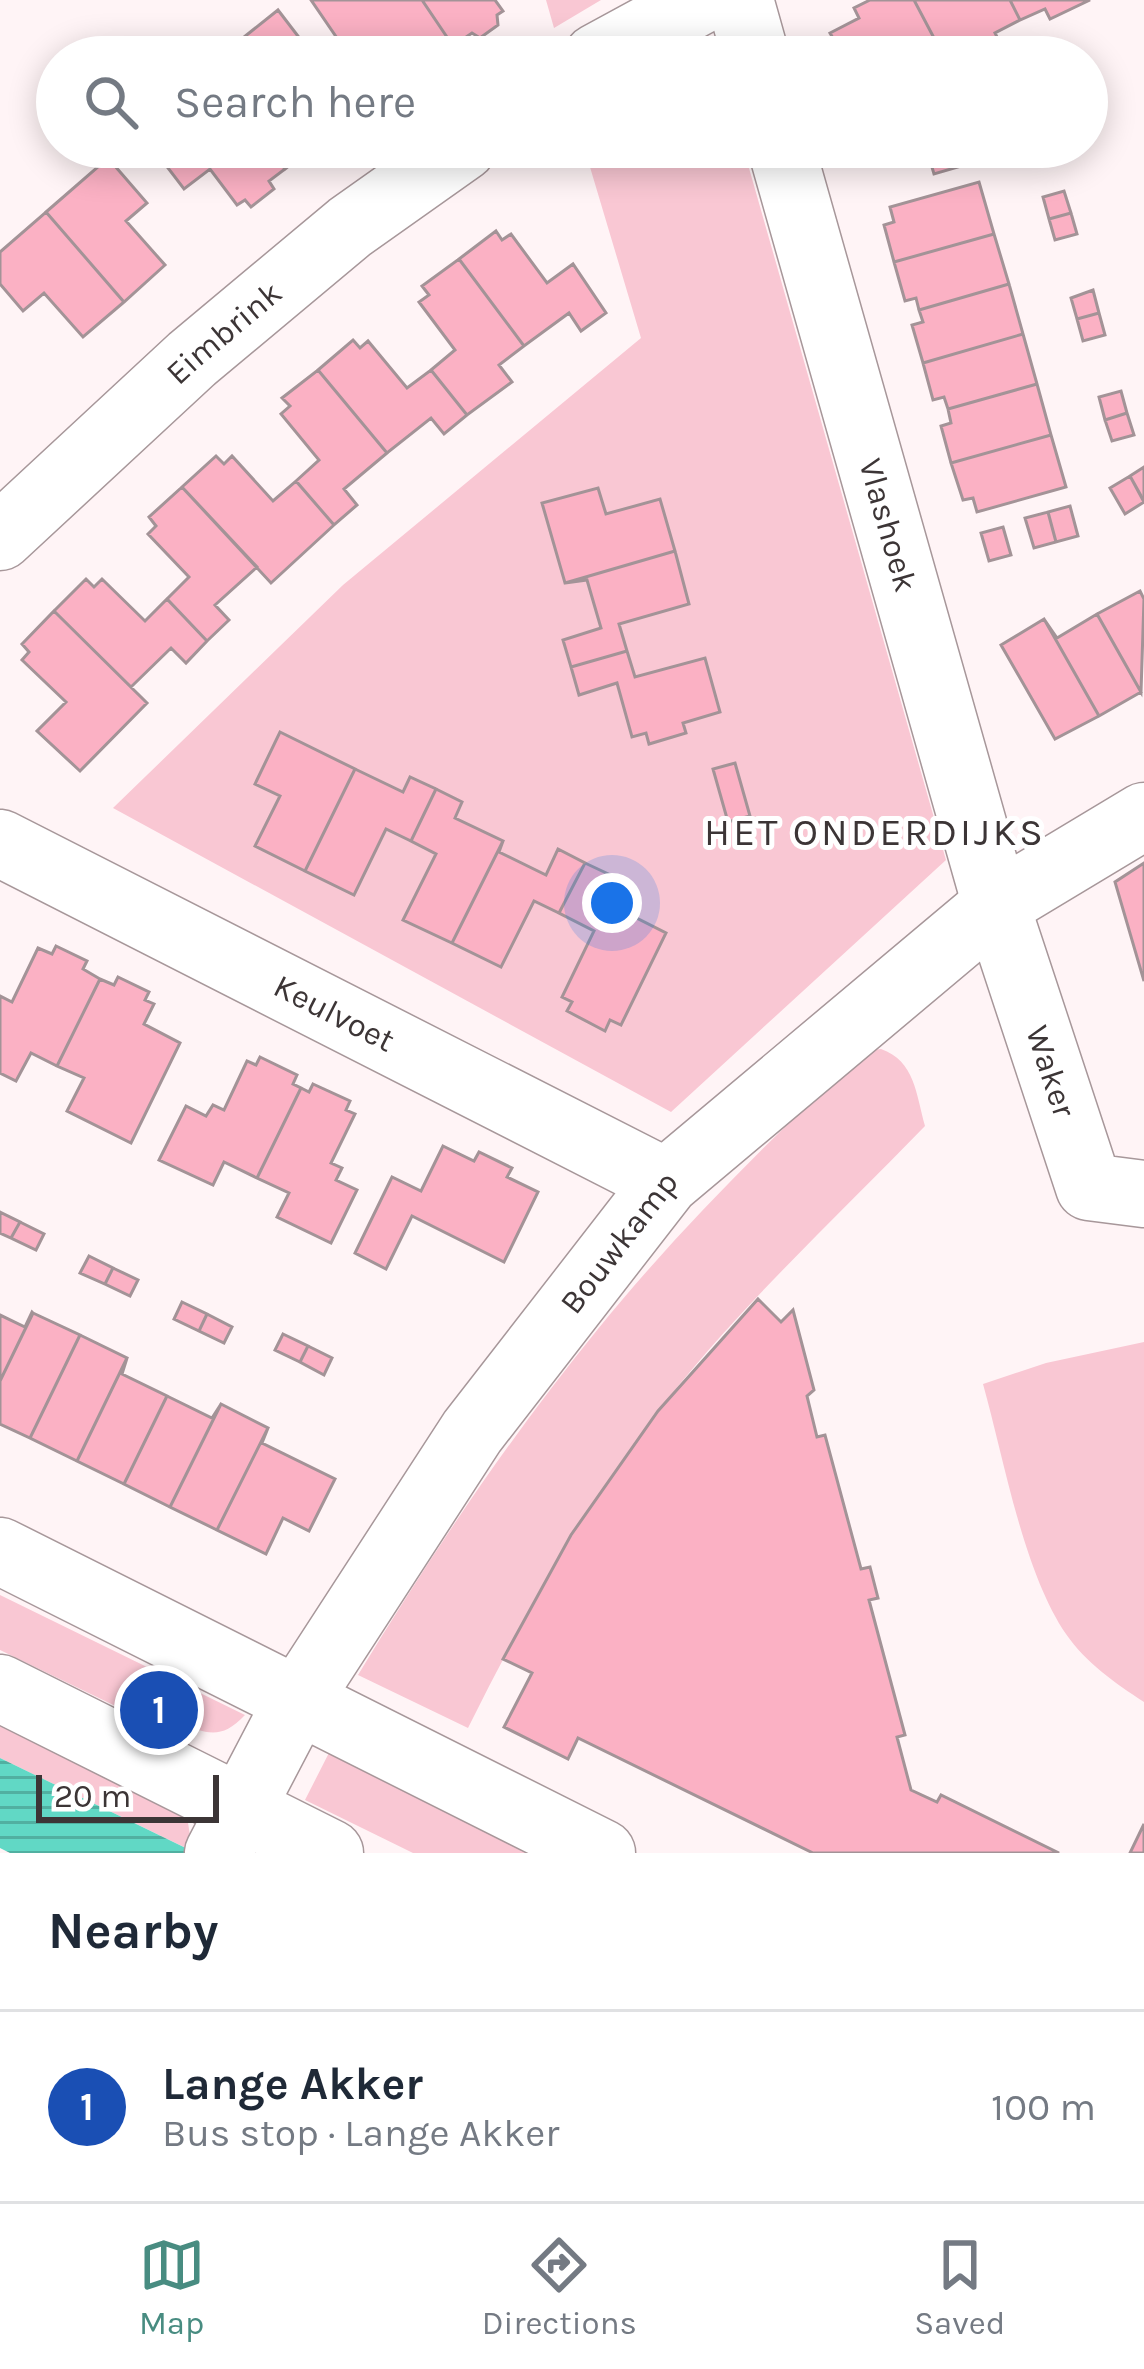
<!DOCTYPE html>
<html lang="en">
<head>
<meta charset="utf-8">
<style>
	:root { --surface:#fff; --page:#f6f6f7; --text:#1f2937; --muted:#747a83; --line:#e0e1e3; --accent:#488c81 }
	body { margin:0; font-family:Karla,sans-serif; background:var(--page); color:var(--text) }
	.scale { position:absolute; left:36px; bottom:30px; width:183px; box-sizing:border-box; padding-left:12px; border:6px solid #3c3536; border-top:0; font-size:33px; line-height:42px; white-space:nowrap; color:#3c3536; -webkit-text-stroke:9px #fff; paint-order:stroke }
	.you { position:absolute; left:612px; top:903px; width:42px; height:42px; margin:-30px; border:9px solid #fff; border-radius:50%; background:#1a73e8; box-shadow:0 0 0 18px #1a73e833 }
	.badge { display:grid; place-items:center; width:78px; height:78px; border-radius:50%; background:var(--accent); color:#fff; font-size:39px; font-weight:700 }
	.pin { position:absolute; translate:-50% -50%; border:6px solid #fff; box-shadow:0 3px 12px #0006 }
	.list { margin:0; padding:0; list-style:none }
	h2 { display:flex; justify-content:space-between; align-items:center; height:156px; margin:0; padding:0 48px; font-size:51px }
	h2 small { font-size:39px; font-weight:400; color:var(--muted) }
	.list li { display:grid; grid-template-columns:78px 1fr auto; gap:36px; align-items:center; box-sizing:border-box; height:192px; padding:0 48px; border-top:3px solid var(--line) }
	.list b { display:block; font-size:45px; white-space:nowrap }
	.list p { margin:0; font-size:39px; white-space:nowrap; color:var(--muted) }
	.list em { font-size:39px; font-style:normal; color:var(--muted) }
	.icon { flex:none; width:66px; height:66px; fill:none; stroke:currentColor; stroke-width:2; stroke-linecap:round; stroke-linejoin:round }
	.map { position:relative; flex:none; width:1144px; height:1853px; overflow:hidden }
	.search { position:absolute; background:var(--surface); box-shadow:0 6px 30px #0003; left:36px; right:36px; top:36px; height:132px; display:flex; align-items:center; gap:30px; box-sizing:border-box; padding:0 42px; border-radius:66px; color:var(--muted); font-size:45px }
	.sheet { height:348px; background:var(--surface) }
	nav { display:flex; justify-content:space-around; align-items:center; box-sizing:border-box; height:168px; border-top:3px solid var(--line); background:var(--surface); font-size:33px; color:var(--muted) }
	nav a { display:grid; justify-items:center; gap:6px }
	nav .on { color:var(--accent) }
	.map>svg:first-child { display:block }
	.grass { fill:#f9c7d3 }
	.water { fill:url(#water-rules) }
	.building { fill:#fbb1c4; stroke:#a39397; stroke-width:3 }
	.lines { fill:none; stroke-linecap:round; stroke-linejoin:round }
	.minor-casing { stroke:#a7979a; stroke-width:69 }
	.minor { stroke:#fff; stroke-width:66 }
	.labels { text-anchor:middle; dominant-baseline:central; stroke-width:10; stroke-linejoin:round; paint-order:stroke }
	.street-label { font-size:33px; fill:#3c3536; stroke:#fff }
	.quarter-label { font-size:39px; letter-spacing:3px; fill:#3c3536; stroke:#fff }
</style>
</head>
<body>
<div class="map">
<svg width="1144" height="1853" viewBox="0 0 1144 1853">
	<defs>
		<pattern id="water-rules" width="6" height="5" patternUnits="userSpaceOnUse" patternTransform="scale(3)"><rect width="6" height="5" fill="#61d8c5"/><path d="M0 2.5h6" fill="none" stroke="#51b0a1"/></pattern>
	</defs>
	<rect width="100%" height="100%" fill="#fff4f6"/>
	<path class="grass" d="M 546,0 L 601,0 L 554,28 Z
		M 584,147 L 743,147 L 946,860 L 671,1112 L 113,808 L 343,585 L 641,338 Z
		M 881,1049 C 915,1061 916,1094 925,1126 C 834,1220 735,1311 656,1414 C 581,1512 523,1618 468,1728 L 358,1675 C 431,1555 509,1438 598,1329 C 679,1229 771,1139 864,1051 Z
		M 1144,1342 L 1144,1702 C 1115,1683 1086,1663 1066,1634 C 1023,1571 1004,1459 983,1384 L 1046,1363 Z
		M 0,1595 L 245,1715 C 220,1741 208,1733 176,1723 L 169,1732 L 0,1650 Z
		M 0,1705 L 186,1809 L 190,1836 L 188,1849 L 0,1758 Z
		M 334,1743 L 558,1853 L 413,1853 L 305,1800 Z"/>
	<path class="water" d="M 0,1758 L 196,1853 L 10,1853 L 0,1848 Z"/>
	<path class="building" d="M 311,0 L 422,0 L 453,46 L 436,57 L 389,57 L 386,53 L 380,57 L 350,57 Z
		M 422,0 L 495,0 L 503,11 L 497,15 L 498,25 L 480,38 L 472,33 L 453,46 Z
		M 870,0 L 914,0 L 944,57 L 844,57 L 830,33 L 859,18 L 854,8 Z
		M 914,0 L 1010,0 L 1020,20 L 995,33 L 1000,43 L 972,57 L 944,57 Z
		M 1010,0 L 1090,0 L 1050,19 L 1045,9 L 1020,20 Z
		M 278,10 L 314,57 L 235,57 L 229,49 Z
		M 1087,93 L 1102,123 L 1087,130 Z
		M 152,147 L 268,147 L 285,169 L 269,181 L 274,189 L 251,207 L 245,200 L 237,205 L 210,169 L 184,189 Z
		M 268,147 L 327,147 L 306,163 L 301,156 L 285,169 Z
		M 926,147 L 986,147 L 989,158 L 934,174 Z
		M 986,147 L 1009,147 L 1010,152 L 989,158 Z
		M 108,158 L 147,203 L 126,221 L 165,265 L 124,302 L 46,212 Z
		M 979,182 L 994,234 L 894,262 L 884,225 L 894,222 L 890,207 Z
		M 1064,191 L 1071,213 L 1049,219 L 1043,197 Z
		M 46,212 L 124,302 L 83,337 L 44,293 L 23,311 L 0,284 L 0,252 Z
		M 1071,213 L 1077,234 L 1055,240 L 1049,219 Z
		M 496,231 L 502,240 L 511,234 L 547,283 L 573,264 L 606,313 L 581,331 L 569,313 L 524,346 L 459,259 Z
		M 994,234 L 1009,284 L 919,310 L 916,298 L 905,301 L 894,262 Z
		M 459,259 L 524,346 L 499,365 L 512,382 L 467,415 L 431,370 L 455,350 L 419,302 L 429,295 L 422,286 Z
		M 1009,284 L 1023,334 L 923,363 L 912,325 L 923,322 L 919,310 Z
		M 1093,290 L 1099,313 L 1077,319 L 1071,298 Z
		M 1099,313 L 1105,335 L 1083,341 L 1077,319 Z
		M 1023,334 L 1037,384 L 948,409 L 944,397 L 933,400 L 923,363 Z
		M 353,340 L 360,348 L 368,341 L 407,388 L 431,370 L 467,415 L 444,434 L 431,418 L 387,453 L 318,370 Z
		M 318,370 L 387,453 L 344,489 L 357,505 L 334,525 L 296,481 L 319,460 L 281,414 L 290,406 L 282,398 Z
		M 1037,384 L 1051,435 L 951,463 L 941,426 L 951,423 L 948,409 Z
		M 1121,391 L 1127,413 L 1105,420 L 1099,397 Z
		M 1127,413 L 1134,435 L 1112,441 L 1105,420 Z
		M 1051,435 L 1066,487 L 977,512 L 973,498 L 963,500 L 951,463 Z
		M 216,456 L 224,464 L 232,456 L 273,501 L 296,481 L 334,525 L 271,583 L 182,487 Z
		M 1144,467 L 1144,501 L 1130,476 Z
		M 1130,476 L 1144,502 L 1125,514 L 1110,488 Z
		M 182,487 L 257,567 L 215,605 L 229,620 L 207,641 L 167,599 L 189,577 L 148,534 L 156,526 L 149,517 Z
		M 598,488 L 606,514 L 660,499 L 675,551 L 565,583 L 542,503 Z
		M 1070,506 L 1078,536 L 1056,542 L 1048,512 Z
		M 1048,512 L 1056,542 L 1034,548 L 1025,518 Z
		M 1003,527 L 1011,555 L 989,561 L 981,533 Z
		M 675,551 L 689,604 L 619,624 L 627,651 L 571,667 L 563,640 L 601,628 L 587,580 L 565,583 Z
		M 86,579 L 94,587 L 102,579 L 145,621 L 167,599 L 207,641 L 186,663 L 171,648 L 131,687 L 54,611 Z
		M 1140,591 L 1144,599 L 1141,692 L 1097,614 Z
		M 54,611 L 147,703 L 80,771 L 37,731 L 66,702 L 22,660 L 29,652 L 22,644 Z
		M 1097,614 L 1141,692 L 1099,716 L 1044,619 L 1057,638 Z
		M 1044,619 L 1099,716 L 1055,739 L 1001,645 Z
		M 627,651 L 635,677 L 705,658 L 720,712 L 683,723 L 686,733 L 649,744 L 646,733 L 632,737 L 617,683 L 579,695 L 571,667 Z
		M 280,732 L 355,769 L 305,871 L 255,846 L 280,796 L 255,784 Z
		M 735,763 L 750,816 L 728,822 L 713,769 Z
		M 355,769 L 403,792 L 410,777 L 436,789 L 411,841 L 386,829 L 354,895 L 305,871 Z
		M 436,789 L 462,802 L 455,818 L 503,841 L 452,943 L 403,920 L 436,854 L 411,841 Z
		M 503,841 L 499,852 L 546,875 L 558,849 L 585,863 L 559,913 L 534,901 L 501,967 L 452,943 Z
		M 585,863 L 621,880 L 609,904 L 666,933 L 621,1025 L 610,1020 L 605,1031 L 567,1011 L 572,1002 L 562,997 L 594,931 L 559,913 Z
		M 1144,863 L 1144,981 L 1115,882 Z
		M 56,946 L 87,961 L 83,969 L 100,979 L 57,1066 L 31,1053 L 16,1081 L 0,1073 L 0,996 L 12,1002 L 38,948 L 52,954 Z
		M 118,977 L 149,992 L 145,1000 L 154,1004 L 144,1024 L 180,1043 L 131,1143 L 67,1111 L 84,1078 L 57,1066 L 100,979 L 114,985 Z
		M 260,1057 L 297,1075 L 293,1084 L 301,1088 L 257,1178 L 224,1162 L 213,1185 L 159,1160 L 186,1106 L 206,1116 L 213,1105 L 224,1110 L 247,1061 L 256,1065 Z
		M 313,1084 L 350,1101 L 346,1110 L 355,1114 L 331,1163 L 342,1168 L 336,1180 L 357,1190 L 331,1243 L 277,1217 L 289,1193 L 257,1178 L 301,1088 L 309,1092 Z
		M 443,1146 L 474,1161 L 479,1152 L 512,1168 L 507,1177 L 538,1192 L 504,1262 L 412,1216 L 386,1269 L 355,1253 L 392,1177 L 421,1191 Z
		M 0,1212 L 20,1222 L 11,1238 L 0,1233 Z
		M 20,1222 L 44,1234 L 36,1250 L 11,1238 Z
		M 89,1256 L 113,1268 L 105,1284 L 80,1273 Z
		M 113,1268 L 138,1280 L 130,1296 L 105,1284 Z
		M 758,1299 L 781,1322 L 793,1310 L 814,1390 L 807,1396 L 817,1437 L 825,1435 L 861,1569 L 870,1567 L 878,1598 L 869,1600 L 905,1735 L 897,1737 L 911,1790 L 937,1802 L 941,1795 L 1059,1853 L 813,1853 L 578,1738 L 568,1759 L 504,1727 L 532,1673 L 503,1659 L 571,1535 L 658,1411 Z
		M 182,1302 L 207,1314 L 199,1331 L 174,1319 Z
		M 32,1312 L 33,1313 L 0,1381 L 0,1315 L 25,1327 Z
		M 33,1313 L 80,1335 L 30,1438 L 0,1424 L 0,1381 Z
		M 207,1314 L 232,1327 L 224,1343 L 199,1331 Z
		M 283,1334 L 308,1346 L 300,1362 L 275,1350 Z
		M 80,1335 L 127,1358 L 77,1461 L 30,1438 Z
		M 308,1346 L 332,1358 L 324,1375 L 300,1362 Z
		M 127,1358 L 122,1374 L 167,1396 L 124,1484 L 77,1461 Z
		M 167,1396 L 212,1418 L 221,1404 L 170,1507 L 124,1484 Z
		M 221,1404 L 268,1428 L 217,1530 L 170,1507 Z
		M 268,1428 L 262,1443 L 335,1479 L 309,1531 L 283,1518 L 266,1554 L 217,1530 Z
		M 1144,1824 L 1144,1853 L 1130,1853 Z"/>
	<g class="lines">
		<g class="minor-casing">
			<g id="minor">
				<path d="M 740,0 L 756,57"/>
				<path d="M 597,57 L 702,0"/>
				<path id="s1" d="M 781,147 L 996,905 L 1089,1187 L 1144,1194"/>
				<path id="s2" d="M 0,537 L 192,359 L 350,227 L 463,147"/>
				<path id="s3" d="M 0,843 L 666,1182"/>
				<path d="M 0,1551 L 602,1853"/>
				<path d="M 0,1688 L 330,1853"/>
				<path id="s4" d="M 218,1853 L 298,1700 L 472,1432 L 666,1182 L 996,905 L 1144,816"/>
			</g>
		</g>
		<use href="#minor" class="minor"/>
	</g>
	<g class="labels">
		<g class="street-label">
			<text stroke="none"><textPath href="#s2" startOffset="303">Eimbrink</textPath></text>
			<text stroke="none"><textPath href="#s1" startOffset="393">Vlashoek</textPath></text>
			<text stroke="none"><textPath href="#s3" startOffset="375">Keulvoet</textPath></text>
			<text stroke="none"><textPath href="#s1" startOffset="963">Waker</textPath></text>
			<text stroke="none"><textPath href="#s4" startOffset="732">Bouwkamp</textPath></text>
		</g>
		<g class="quarter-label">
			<text x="875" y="832">HET ONDERDIJKS</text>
		</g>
	</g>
</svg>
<div class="scale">20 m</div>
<div class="you"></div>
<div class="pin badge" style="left:159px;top:1710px;background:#1a4fb4">1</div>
<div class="search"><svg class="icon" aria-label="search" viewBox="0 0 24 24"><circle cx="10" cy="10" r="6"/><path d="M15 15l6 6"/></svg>Search here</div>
</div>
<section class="sheet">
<h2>Nearby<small></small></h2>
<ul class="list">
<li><span class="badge" style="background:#1a4fb4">1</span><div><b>Lange Akker</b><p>Bus stop · Lange Akker</p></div><em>100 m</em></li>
</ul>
</section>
<nav>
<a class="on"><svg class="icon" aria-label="map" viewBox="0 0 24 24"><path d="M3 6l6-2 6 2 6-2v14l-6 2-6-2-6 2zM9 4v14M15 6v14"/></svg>Map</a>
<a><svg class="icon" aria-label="directions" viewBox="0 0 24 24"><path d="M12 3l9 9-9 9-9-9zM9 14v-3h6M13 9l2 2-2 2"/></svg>Directions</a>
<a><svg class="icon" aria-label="saved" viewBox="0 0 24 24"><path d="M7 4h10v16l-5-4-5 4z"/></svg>Saved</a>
</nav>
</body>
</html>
